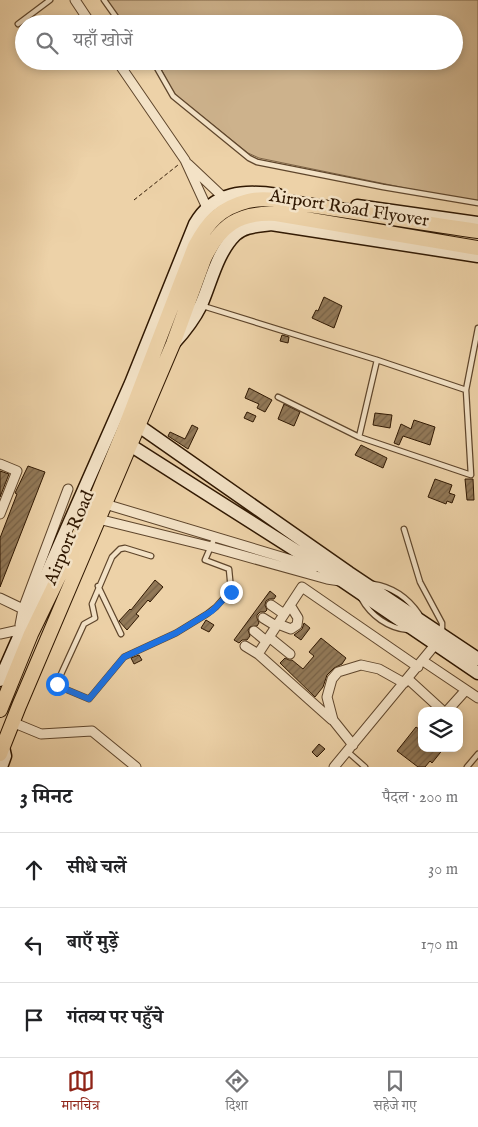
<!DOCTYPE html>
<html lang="hi">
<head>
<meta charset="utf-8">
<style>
	:root { --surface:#fff; --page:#f2f2f2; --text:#202124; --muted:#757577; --line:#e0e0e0; --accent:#8f2418 }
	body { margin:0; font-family:"IM FELL English","Noto Serif Devanagari",serif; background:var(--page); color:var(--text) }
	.controls { position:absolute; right:15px; bottom:15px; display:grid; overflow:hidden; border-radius:10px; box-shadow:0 2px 8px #0003 }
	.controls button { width:45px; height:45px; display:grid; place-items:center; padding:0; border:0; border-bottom:1px solid var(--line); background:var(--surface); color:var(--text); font:25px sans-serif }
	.stop { position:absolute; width:15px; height:15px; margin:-11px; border:4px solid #1a73e8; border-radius:50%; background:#fff }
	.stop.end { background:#1a73e8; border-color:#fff; box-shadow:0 1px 5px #0008 }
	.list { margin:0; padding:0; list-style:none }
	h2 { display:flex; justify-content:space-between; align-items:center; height:65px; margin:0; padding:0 20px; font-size:21px }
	h2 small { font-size:16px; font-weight:400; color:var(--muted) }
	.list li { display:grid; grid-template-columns:32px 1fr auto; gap:15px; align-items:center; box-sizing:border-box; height:75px; padding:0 20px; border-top:1px solid var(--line) }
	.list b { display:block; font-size:19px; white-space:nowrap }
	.list em { font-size:16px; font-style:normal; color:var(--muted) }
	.icon { flex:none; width:28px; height:28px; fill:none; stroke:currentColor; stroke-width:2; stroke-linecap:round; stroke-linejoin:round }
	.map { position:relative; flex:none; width:478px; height:767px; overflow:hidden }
	.search { position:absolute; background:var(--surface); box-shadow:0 2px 8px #0003; left:15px; right:15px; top:15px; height:55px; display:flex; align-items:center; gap:12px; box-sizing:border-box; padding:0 18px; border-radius:28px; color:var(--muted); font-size:19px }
	.sheet { height:290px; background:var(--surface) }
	nav { display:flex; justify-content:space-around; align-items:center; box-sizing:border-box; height:70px; border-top:1px solid var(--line); background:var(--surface); font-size:14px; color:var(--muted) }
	nav a { display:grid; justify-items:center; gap:2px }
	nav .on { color:var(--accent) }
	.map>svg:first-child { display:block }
	.grass { fill:#cdb28c; stroke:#7e6547 }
	.building { fill:url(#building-hatch); stroke:#301802 }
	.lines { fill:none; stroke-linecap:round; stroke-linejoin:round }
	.lane-casing { stroke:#5f462c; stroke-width:7 }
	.street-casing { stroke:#5f462c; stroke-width:11 }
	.secondary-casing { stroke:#301802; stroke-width:15 }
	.primary-casing { stroke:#301802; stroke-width:16 }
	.path { stroke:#301802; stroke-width:1; stroke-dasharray:4 2.5; stroke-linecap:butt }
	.lane { stroke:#f3e2c6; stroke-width:4.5 }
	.street { stroke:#f3e2c6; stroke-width:9 }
	.secondary { stroke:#f3e2c6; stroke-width:12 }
	.primary { stroke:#edd2a8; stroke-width:14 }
	.route { stroke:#1a73e8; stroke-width:6 }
	.labels { text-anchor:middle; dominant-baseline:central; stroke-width:5; stroke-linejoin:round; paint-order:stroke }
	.street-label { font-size:18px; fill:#301802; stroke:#f3e2c6 }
</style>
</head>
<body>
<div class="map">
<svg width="478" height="767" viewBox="0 0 478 767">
	<defs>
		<pattern id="building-hatch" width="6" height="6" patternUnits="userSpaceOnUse" patternTransform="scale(1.25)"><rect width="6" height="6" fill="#927958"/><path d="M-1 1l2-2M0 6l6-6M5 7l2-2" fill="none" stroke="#786247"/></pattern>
	</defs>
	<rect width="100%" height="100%" fill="#edd2a8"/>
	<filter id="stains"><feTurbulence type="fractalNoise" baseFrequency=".004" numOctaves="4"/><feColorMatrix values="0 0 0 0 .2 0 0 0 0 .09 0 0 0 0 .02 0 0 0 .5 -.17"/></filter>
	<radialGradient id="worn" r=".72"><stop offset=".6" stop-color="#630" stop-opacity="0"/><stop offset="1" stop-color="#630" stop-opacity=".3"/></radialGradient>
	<path class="grass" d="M 107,0 L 478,0 L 478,201 L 410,189 L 259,158 L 248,153 L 176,95 L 170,86 L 157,61 L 454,61 L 454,24 L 124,24 Z"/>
	<path class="building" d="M 324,297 L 342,306 L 334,328 L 312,318 L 316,310 L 318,311 Z
		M 282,335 L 289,337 L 288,343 L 280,341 Z
		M 249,388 L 272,400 L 265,412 L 257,408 L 259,404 L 245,398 Z
		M 284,404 L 300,412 L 294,426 L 278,419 Z
		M 247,412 L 256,416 L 253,422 L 244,418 Z
		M 375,413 L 392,415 L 390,428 L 373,425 Z
		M 414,420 L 435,427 L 430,445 L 403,436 L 399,445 L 394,443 L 401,424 L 411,429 Z
		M 192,425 L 198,428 L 188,449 L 168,436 L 170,432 L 185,439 Z
		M 361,445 L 387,458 L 383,468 L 355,455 Z
		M 28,466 L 45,472 L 0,587 L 0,538 L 17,494 L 15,493 Z
		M 0,471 L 9,474 L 0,497 Z
		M 435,479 L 452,485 L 449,493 L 455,495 L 452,503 L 447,501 L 446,504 L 428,497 Z
		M 465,479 L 473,479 L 474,500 L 467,500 Z
		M 155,580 L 163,587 L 150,602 L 148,600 L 136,614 L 139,616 L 127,630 L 119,621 L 130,609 L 131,610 Z
		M 270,591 L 276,596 L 274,599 L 269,599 L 266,601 L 265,605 L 267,610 L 265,612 L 260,612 L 257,615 L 257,618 L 259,623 L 257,626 L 250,627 L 248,630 L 250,636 L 247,640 L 242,640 L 239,643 L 234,640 Z
		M 206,620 L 214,625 L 209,632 L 201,628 Z
		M 304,623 L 310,628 L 301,640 L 294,635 L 302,629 Z
		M 321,638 L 346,658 L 342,664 L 334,668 L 327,675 L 323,687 L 315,697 L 280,663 L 285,658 L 289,660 L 292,660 L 303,669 L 314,656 L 309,652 Z
		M 139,655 L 142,660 L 134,664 L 131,658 Z
		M 416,727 L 422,731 L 422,748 L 444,748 L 432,763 L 430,761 L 425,767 L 418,767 L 397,751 Z
		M 319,744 L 325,749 L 317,757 L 312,752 Z"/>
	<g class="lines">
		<g class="lane-casing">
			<path id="lane" d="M 104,0 L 121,24
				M 18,24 L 50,0
				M 153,61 L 173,96 L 249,158 L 257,162 L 383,187 L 478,203
				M 203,306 L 377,360 L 466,390
				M 278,397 L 359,437 L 471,475 L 466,390 L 478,328
				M 359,437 L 377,360
				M 404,529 L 420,582 L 442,623 L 442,632
				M 151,556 L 125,548 L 120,549 L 112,557 L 92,604 L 95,618 L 84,624 L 57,683 L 58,686 L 89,699 L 124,657 L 176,633 L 207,614 L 216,607 L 231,590 L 229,569 L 205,560 L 215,537
				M 373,584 C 392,587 408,598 419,614
				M 98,586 L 121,634
				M 361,598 C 371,616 388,628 408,630
				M 348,752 L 365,767
				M 467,767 L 478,754"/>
		</g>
		<g class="street-casing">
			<path id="street" d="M 75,0 L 91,24
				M 117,61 L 185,160 L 207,208
				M 188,164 L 224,198
				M 0,464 L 17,471 L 0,514
				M 105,504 L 315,567
				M 98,519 L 212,547 L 327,579 L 340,581
				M 0,598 L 23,609
				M 271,605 L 284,614
				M 263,618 L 276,626
				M 278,624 L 291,629 L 297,625 L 298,618 L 290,605
				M 20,625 L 23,609 L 68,489
				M 254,631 L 266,641
				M 0,634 L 19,630 L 26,632
				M 269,637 L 290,654
				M 245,646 L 258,654 L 332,720
				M 258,654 L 302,587 L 418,667
				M 423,661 L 478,698
				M 408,679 L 443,711
				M 447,711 L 465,691
				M 12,722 L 41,734 L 92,731 L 136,767
				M 353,745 L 333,720 L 327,697 L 332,679 L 338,672 L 361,665 L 379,669 L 404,683
				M 334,767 L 439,640"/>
		</g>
		<g class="secondary-casing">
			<path id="secondary" d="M 357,206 L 478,223
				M 174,343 C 185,331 194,319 201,305 C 211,282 217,253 235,235 C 244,226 258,226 271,224 L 478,256
				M 139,426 L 349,573 L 478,659
				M 130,445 L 328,571 L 478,673
				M 0,680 L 131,383 L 195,224 C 214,191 245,190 278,195
				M 1,767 L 5,756 L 3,747"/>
		</g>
		<g class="primary-casing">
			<path id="primary" d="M 0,710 L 31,634 L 93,506 L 125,428 L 195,246 C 208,222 220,208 248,201 C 267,196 289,203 308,205 C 365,213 421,223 478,231
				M 0,754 L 19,706 L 173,344 L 204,259 C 220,225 239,212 276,214 L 478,248"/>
		</g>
		<path class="path" d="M 134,200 L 178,165"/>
		<use href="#lane" class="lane"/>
		<use href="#street" class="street"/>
		<use href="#secondary" class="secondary"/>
		<use href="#primary" class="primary"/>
	</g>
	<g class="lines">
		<path class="route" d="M 57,684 L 58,686 L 89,699 L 124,657 L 176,633 L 212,611 L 231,592"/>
	</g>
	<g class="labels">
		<g class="street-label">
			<text transform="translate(349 209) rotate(9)">Airport Road Flyover</text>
			<text transform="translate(70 538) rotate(-67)">Airport Road</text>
		</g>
	</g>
	<rect width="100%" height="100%" filter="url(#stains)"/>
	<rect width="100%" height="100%" fill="url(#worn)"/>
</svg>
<div class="controls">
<button><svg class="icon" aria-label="layers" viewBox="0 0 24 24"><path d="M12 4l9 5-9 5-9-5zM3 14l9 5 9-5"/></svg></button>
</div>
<div class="stop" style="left:57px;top:684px"></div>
<div class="stop end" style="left:231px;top:592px"></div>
<div class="search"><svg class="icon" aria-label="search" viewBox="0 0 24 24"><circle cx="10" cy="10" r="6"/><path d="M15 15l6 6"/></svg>यहाँ खोजें</div>
</div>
<section class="sheet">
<h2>3 मिनट<small>पैदल · 200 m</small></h2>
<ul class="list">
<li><svg class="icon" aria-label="ahead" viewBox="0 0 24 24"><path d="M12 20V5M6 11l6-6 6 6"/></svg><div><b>सीधे चलें</b></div><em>30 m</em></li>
<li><svg class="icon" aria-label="left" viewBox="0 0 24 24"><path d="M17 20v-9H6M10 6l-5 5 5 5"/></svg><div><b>बाएँ मुड़ें</b></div><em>170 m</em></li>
<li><svg class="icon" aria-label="arrive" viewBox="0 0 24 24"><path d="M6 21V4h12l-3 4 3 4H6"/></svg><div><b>गंतव्य पर पहुँचे</b></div></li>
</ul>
</section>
<nav>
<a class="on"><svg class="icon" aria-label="map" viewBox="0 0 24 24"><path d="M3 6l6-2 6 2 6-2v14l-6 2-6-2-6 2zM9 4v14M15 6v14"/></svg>मानचित्र</a>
<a><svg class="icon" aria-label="directions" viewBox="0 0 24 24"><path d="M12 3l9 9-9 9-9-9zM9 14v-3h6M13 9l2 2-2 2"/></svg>दिशा</a>
<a><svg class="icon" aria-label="saved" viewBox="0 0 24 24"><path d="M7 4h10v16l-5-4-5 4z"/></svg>सहेजे गए</a>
</nav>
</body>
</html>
